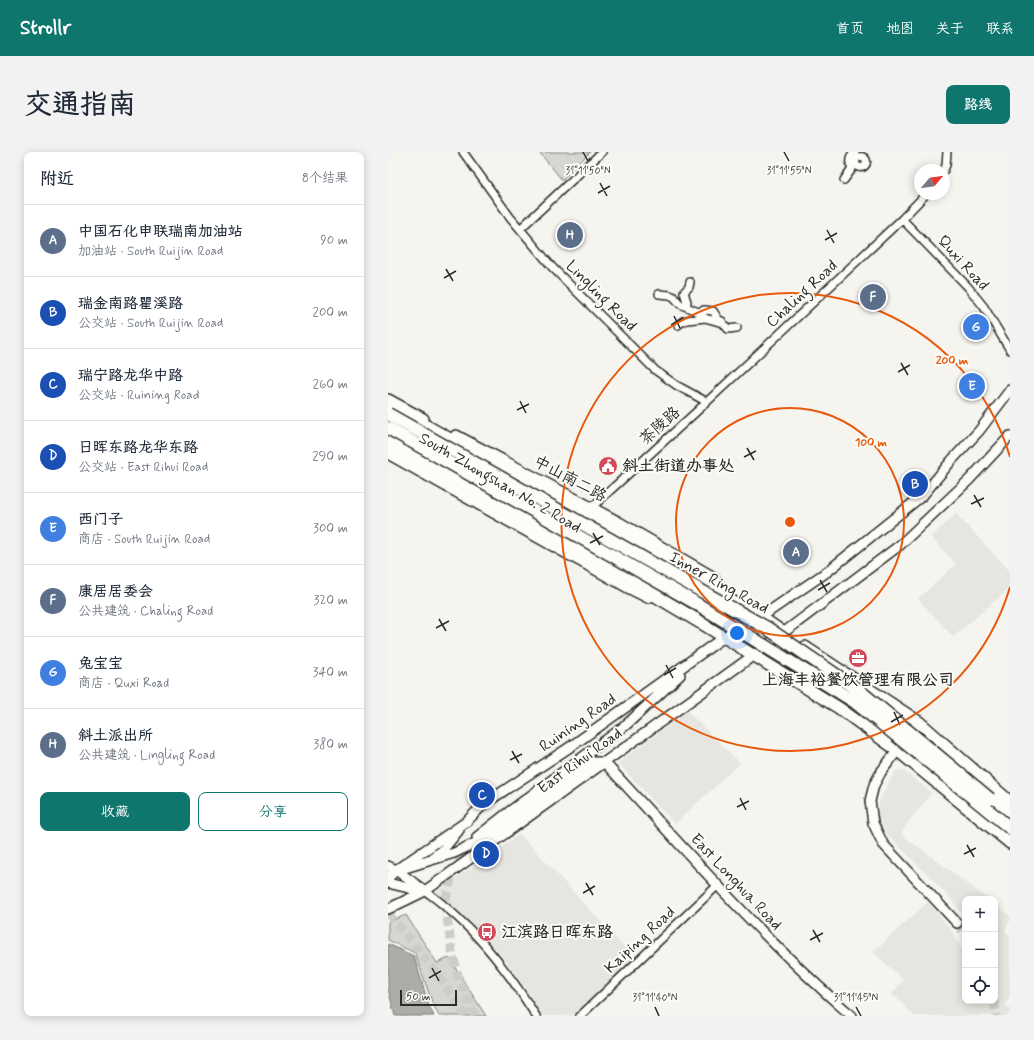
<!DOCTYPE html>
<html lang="zh">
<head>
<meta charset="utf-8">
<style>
	:root { --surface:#fff; --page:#f2f2f3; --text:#1f2937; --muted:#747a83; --line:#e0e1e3; --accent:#0f766e }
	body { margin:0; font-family:Mynerve,"LXGW WenKai TC",sans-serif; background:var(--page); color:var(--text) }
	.controls { position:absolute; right:12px; bottom:12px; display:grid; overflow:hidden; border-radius:8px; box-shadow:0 2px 10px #0003 }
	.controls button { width:36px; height:36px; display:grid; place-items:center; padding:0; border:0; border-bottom:1px solid var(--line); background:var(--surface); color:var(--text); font:20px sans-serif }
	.compass { position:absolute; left:526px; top:12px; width:36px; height:36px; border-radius:50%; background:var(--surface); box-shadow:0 2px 10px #0003; rotate:61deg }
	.scale { position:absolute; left:12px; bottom:10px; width:57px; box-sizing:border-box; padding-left:4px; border:2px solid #2b2b2b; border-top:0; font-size:11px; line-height:14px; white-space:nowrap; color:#2b2b2b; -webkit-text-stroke:3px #fdfcf7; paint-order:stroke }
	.you { position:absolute; left:349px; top:481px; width:14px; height:14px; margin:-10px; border:3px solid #fff; border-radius:50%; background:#1a73e8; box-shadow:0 0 0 6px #1a73e833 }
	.badge { display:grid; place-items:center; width:26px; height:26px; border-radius:50%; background:var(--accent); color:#fff; font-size:13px; font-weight:700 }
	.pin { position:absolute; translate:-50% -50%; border:2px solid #fff; box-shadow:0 1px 4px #0006 }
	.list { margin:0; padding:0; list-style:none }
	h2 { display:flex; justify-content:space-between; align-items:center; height:52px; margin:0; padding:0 16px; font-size:17px }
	h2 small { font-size:13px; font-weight:400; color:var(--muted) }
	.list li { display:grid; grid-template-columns:26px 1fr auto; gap:12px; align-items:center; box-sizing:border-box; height:72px; padding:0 16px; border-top:1px solid var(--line) }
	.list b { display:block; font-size:15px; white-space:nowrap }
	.list p { margin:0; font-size:13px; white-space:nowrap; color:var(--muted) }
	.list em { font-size:13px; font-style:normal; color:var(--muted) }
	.actions { display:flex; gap:8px; padding:12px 16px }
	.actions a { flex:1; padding:9px 0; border:1px solid var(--accent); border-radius:8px; text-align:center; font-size:14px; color:var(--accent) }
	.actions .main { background:var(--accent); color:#fff }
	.icon { flex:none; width:22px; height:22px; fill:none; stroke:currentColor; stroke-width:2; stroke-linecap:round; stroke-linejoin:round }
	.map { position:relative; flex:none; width:622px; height:864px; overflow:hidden; border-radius:8px }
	header { display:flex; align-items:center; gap:24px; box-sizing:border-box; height:56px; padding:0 20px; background:var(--accent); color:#fff }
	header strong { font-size:19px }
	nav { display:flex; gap:22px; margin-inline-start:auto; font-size:14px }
	.intro { display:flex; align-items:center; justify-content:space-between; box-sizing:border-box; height:96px; padding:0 24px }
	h1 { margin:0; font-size:28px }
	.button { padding:10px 18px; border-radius:8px; background:var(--accent); color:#fff; font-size:14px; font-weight:700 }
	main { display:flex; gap:24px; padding:0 24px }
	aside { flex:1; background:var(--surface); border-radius:8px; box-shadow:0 2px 10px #0003 }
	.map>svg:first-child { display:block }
	.built { fill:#e6e5e0 }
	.green { fill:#d7d6d2; stroke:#81807e }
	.water { fill:#adaca9; stroke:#797877 }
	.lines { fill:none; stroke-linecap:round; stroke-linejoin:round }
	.secondary-tunnel { stroke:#cdccc8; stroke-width:9; stroke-dasharray:9 4.5; stroke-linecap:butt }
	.street-casing { stroke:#2b2b2b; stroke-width:10 }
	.secondary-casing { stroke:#2b2b2b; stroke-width:12 }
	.primary-casing { stroke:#2b2b2b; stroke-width:14 }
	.highway-casing { stroke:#2b2b2b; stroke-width:15 }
	.street { stroke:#fdfcf7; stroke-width:7 }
	.secondary { stroke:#fdfcf7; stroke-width:9 }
	.primary { stroke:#fdfcf7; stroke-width:11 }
	.highway { stroke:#fdfcf7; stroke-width:12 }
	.highway-bridge-casing { stroke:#2b2b2b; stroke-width:15; stroke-linecap:butt }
	.highway-bridge { stroke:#fdfcf7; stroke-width:12 }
	.ticks { fill:none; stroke:#2b2b2b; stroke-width:1.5 }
	.ring { fill:none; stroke:#e8590c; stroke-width:2 }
	.labels { text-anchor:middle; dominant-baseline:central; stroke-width:4; stroke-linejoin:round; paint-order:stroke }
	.street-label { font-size:16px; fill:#2b2b2b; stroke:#fdfcf7 }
	.poi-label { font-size:16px; font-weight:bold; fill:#2b2b2b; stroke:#fdfcf7; text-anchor:start }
	.ticks-label { font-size:10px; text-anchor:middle; fill:#2b2b2b; stroke:#fdfcf7; stroke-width:4; stroke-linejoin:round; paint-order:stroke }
	.centre { fill:#e8590c; stroke:#fdfcf7; stroke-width:2 }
	.ring-label { font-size:12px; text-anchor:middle; font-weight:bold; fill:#e8590c; stroke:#fdfcf7; stroke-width:4; stroke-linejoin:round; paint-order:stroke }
</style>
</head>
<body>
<header>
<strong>Strollr</strong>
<nav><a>首页</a><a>地图</a><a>关于</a><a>联系</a></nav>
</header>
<div class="intro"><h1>交通指南</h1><a class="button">路线</a></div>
<main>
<aside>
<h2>附近<small>8个结果</small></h2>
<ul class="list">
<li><span class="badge" style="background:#5c6f8a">A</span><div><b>中国石化申联瑞南加油站</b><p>加油站 · South Ruijin Road</p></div><em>90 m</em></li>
<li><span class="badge" style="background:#1a4fb4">B</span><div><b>瑞金南路瞿溪路</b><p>公交站 · South Ruijin Road</p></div><em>200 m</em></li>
<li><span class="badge" style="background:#1a4fb4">C</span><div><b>瑞宁路龙华中路</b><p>公交站 · Ruining Road</p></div><em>260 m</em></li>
<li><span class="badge" style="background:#1a4fb4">D</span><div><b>日晖东路龙华东路</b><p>公交站 · East Rihui Road</p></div><em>290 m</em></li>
<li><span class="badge" style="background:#3f7fe0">E</span><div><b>西门子</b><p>商店 · South Ruijin Road</p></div><em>300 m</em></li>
<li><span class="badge" style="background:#5c6f8a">F</span><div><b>康居居委会</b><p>公共建筑 · Chaling Road</p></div><em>320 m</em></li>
<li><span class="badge" style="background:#3f7fe0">G</span><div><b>兔宝宝</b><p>商店 · Quxi Road</p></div><em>340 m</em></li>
<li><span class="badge" style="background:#5c6f8a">H</span><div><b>斜土派出所</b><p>公共建筑 · Lingling Road</p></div><em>380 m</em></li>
</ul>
<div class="actions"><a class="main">收藏</a><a>分享</a></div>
</aside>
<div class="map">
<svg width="622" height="864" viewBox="0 0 622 864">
	<rect width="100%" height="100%" fill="#f5f4ef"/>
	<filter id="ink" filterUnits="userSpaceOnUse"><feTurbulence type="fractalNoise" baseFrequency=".025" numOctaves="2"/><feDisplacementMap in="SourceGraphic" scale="8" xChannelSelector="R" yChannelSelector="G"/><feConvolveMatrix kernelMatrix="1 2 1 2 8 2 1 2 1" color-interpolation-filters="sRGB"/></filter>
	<g filter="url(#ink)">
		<path class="built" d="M 568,362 L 622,419 L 622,436 L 565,485 L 530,447 L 568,412 L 543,385 Z
			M 299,559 L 352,611 L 287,672 L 230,611 Z
			M 510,618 L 514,618 L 519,621 L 544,641 L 521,669 L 513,682 L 600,747 L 577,747 L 577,765 L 557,740 L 499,682 L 495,675 L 491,667 L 490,657 L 492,647 L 507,620 Z
			M 132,682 L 246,806 L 184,864 L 154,864 L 141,842 L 115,805 L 73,761 L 48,740 Z
			M 540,750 L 564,779 L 577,803 L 577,849 L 607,849 L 607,752 L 622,764 L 622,769 L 617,778 L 622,784 L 622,845 L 617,852 L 622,857 L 622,864 L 526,864 L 510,847 L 503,843 L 516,828 L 485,800 Z"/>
		<path class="green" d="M 151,0 L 202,0 L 174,28 Z
			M 18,763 L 49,811 L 61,806 L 98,864 L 51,864 L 44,850 L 27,801 L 0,788 L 0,770 Z"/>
		<path class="water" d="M 0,792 L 26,804 L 41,854 L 46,864 L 7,864 L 0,837 Z"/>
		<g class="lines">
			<path class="secondary-tunnel" d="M 83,692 L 67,712 L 57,750 L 64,800 L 71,827 L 87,864
				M 0,761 L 48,820 L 78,864
				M 569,771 L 577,782
				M 606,849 L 609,864"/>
			<g class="street-casing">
				<path id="street" d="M 75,0 L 122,65 L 164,115 L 267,218 L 288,233 L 319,250
					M467.5 10a5.5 5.5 0 1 1 11 0a5.5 5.5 0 1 1-11 0Z
					M 556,18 L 558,13 L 559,0
					M 456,28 L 464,17 C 460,10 461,5 467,0
					M 514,67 L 580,135 L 596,155 L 622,198
					M 132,77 L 214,0
					M 271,142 L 282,143 L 286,145 L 292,152 L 310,160 L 317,166 L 335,171 L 340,177 L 349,176
					M 298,154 L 299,150 L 296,140 L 301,135 L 302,130
					M 310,160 L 316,158 L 325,159 L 331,168 L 334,169
					M 290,173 L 295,169 L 299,168 L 317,166
					M 203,356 L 307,261 L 514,67 L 538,42
					M 37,739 C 48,746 58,755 68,764 C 100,793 125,827 148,864
					M 192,864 L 330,733"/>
			</g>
			<g class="secondary-casing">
				<path id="secondary" d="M 531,570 L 493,620 L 486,633 L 482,649 L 485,671 L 495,692 L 569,771
					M 216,610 C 297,697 374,787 464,864
					M 89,685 L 122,659 L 238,573 L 292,523
					M 46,704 L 54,699 L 71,678
					M 0,714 L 8,718 L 37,739
					M 17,716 L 66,701 L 96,687 L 203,610 L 216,610
					M 0,726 L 8,718 L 78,670 L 96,652 L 185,593 L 336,485 L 373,465 L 440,419 L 535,343 L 564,308 L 591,279 L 622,238
					M 0,731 L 33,739
					M 0,757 L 37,739 L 366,503 L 512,393 L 581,328 L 622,284"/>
			</g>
			<g class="primary-casing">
				<path id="primary" d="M 0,248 L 35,267
					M 68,284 L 231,371 L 324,425 L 336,441
					M 0,285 L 140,364 L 171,383
					M 0,301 L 240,435 L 260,445
					M 325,439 L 373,465 L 393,479
					M 305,466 L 451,556 L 509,598 L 622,691
					M 417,495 L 531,570 L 622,650"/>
			</g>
			<g class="highway-casing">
				<path id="highway" d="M 0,256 L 36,273 L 233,383 L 301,419 L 314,426 L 333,443
					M 0,292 L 109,356 L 206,407 L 312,470
					M 602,647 L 622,664"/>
			</g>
			<use href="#street" class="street"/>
			<use href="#secondary" class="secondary"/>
			<use href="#primary" class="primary"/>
			<use href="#highway" class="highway"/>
			<g class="highway-bridge-casing">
				<path id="highway-bridge" d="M 0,262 L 379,476 L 473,540 L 602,647
					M 0,276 L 306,450 L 467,550 L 622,676"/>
			</g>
			<use href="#highway-bridge" class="highway-bridge"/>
		</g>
	</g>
	<path class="ticks" d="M 195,0 L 200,9M 396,0 L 401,9M 212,31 L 219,44M 210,41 L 222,34M 439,78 L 446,91M 437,88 L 449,81M 58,117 L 65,129M 56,126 L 68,119M 286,164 L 292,176M 283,173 L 295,166M 513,211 L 520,223M 510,220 L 522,213M 132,249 L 138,261M 129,258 L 141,252M 359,296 L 366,308M 356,305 L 368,299M 586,343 L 593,355M 583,352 L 596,346M 205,381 L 212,393M 202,391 L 215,384M 432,428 L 439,440M 430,438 L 442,431M 51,467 L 58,479M 48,476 L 61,469M 278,513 L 285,526M 276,523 L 288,516M 506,560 L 512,573M 503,570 L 515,563M 124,599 L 131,611M 122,608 L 134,602M 352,646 L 358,658M 349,655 L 361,649M 579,693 L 586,705M 576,702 L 588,696M 198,731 L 205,743M 195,741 L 207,734M 425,778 L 432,790M 422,788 L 435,781M 44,816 L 51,829M 41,826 L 53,819M 267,855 L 271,864M 468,855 L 473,864"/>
	<g class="ring">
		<circle cx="402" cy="370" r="114"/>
		<path d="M622 435A229 229 0 1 1 622 305"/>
	</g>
	<defs>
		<g id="civic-disc" transform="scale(1)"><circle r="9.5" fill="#d1495b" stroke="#fdfcf7"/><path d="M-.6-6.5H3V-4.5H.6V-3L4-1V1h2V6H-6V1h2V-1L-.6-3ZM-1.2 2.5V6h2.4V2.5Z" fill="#fff"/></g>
		<g id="office-disc" transform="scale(1)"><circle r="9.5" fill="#d1495b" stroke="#fdfcf7"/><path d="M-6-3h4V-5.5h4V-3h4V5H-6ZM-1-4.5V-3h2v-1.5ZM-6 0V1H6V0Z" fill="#fff"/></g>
		<g id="bus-disc" transform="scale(1)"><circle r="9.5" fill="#d1495b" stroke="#fdfcf7"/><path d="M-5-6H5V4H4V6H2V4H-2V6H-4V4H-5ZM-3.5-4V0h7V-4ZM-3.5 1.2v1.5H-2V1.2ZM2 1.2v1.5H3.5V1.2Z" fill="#fff"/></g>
	</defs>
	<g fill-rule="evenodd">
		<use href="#civic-disc" x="220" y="314"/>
		<use href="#office-disc" x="470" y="506"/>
		<use href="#bus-disc" x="99" y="780"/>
	</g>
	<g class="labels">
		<g class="street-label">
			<text transform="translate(575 111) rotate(48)">Quxi Road</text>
			<text transform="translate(414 142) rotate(-43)">Chaling Road</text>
			<text transform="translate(213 144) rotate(45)">Lingling Road</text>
			<text transform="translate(272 274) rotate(-42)">茶陵路</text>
			<text transform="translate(182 327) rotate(28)">中山南二路</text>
			<text transform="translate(112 331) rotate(30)">South Zhongshan No. 2 Road</text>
			<text transform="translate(331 431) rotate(29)">Inner Ring Road</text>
			<text transform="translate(190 571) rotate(-35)">Ruining Road</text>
			<text transform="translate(192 609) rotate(-36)">East Rihui Road</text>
			<text transform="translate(348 730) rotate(47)">East Longhua Road</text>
			<text transform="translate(252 788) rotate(-43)">Kaiping Road</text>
		</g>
		<g class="poi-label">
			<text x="234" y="314">斜土街道办事处</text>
			<text x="470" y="528" text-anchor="middle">上海丰裕餐饮管理有限公司</text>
			<text x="113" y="780">江滨路日晖东路</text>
		</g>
	</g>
	<g class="ticks-label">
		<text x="200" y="22">31°11'50"N</text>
		<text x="401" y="22">31°11'55"N</text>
		<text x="267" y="849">31°11'40"N</text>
		<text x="468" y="849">31°11'45"N</text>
	</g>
	<circle cx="402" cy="370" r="6" class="centre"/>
	<g class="ring-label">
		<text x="564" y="212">200 m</text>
		<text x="483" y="294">100 m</text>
	</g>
</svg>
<div class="controls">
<button>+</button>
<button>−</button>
<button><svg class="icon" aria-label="locate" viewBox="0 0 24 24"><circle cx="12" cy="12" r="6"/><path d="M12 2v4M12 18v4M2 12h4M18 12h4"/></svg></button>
</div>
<svg class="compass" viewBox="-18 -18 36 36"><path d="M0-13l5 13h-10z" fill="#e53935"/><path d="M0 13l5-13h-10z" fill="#747a83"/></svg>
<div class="scale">50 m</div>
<div class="you"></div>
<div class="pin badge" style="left:408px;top:400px;background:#5c6f8a">A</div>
<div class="pin badge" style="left:527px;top:332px;background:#1a4fb4">B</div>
<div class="pin badge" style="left:94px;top:643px;background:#1a4fb4">C</div>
<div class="pin badge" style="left:98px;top:702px;background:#1a4fb4">D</div>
<div class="pin badge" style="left:584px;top:234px;background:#3f7fe0">E</div>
<div class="pin badge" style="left:485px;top:145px;background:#5c6f8a">F</div>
<div class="pin badge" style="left:588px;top:175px;background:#3f7fe0">G</div>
<div class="pin badge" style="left:182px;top:83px;background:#5c6f8a">H</div>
</div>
</main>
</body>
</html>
